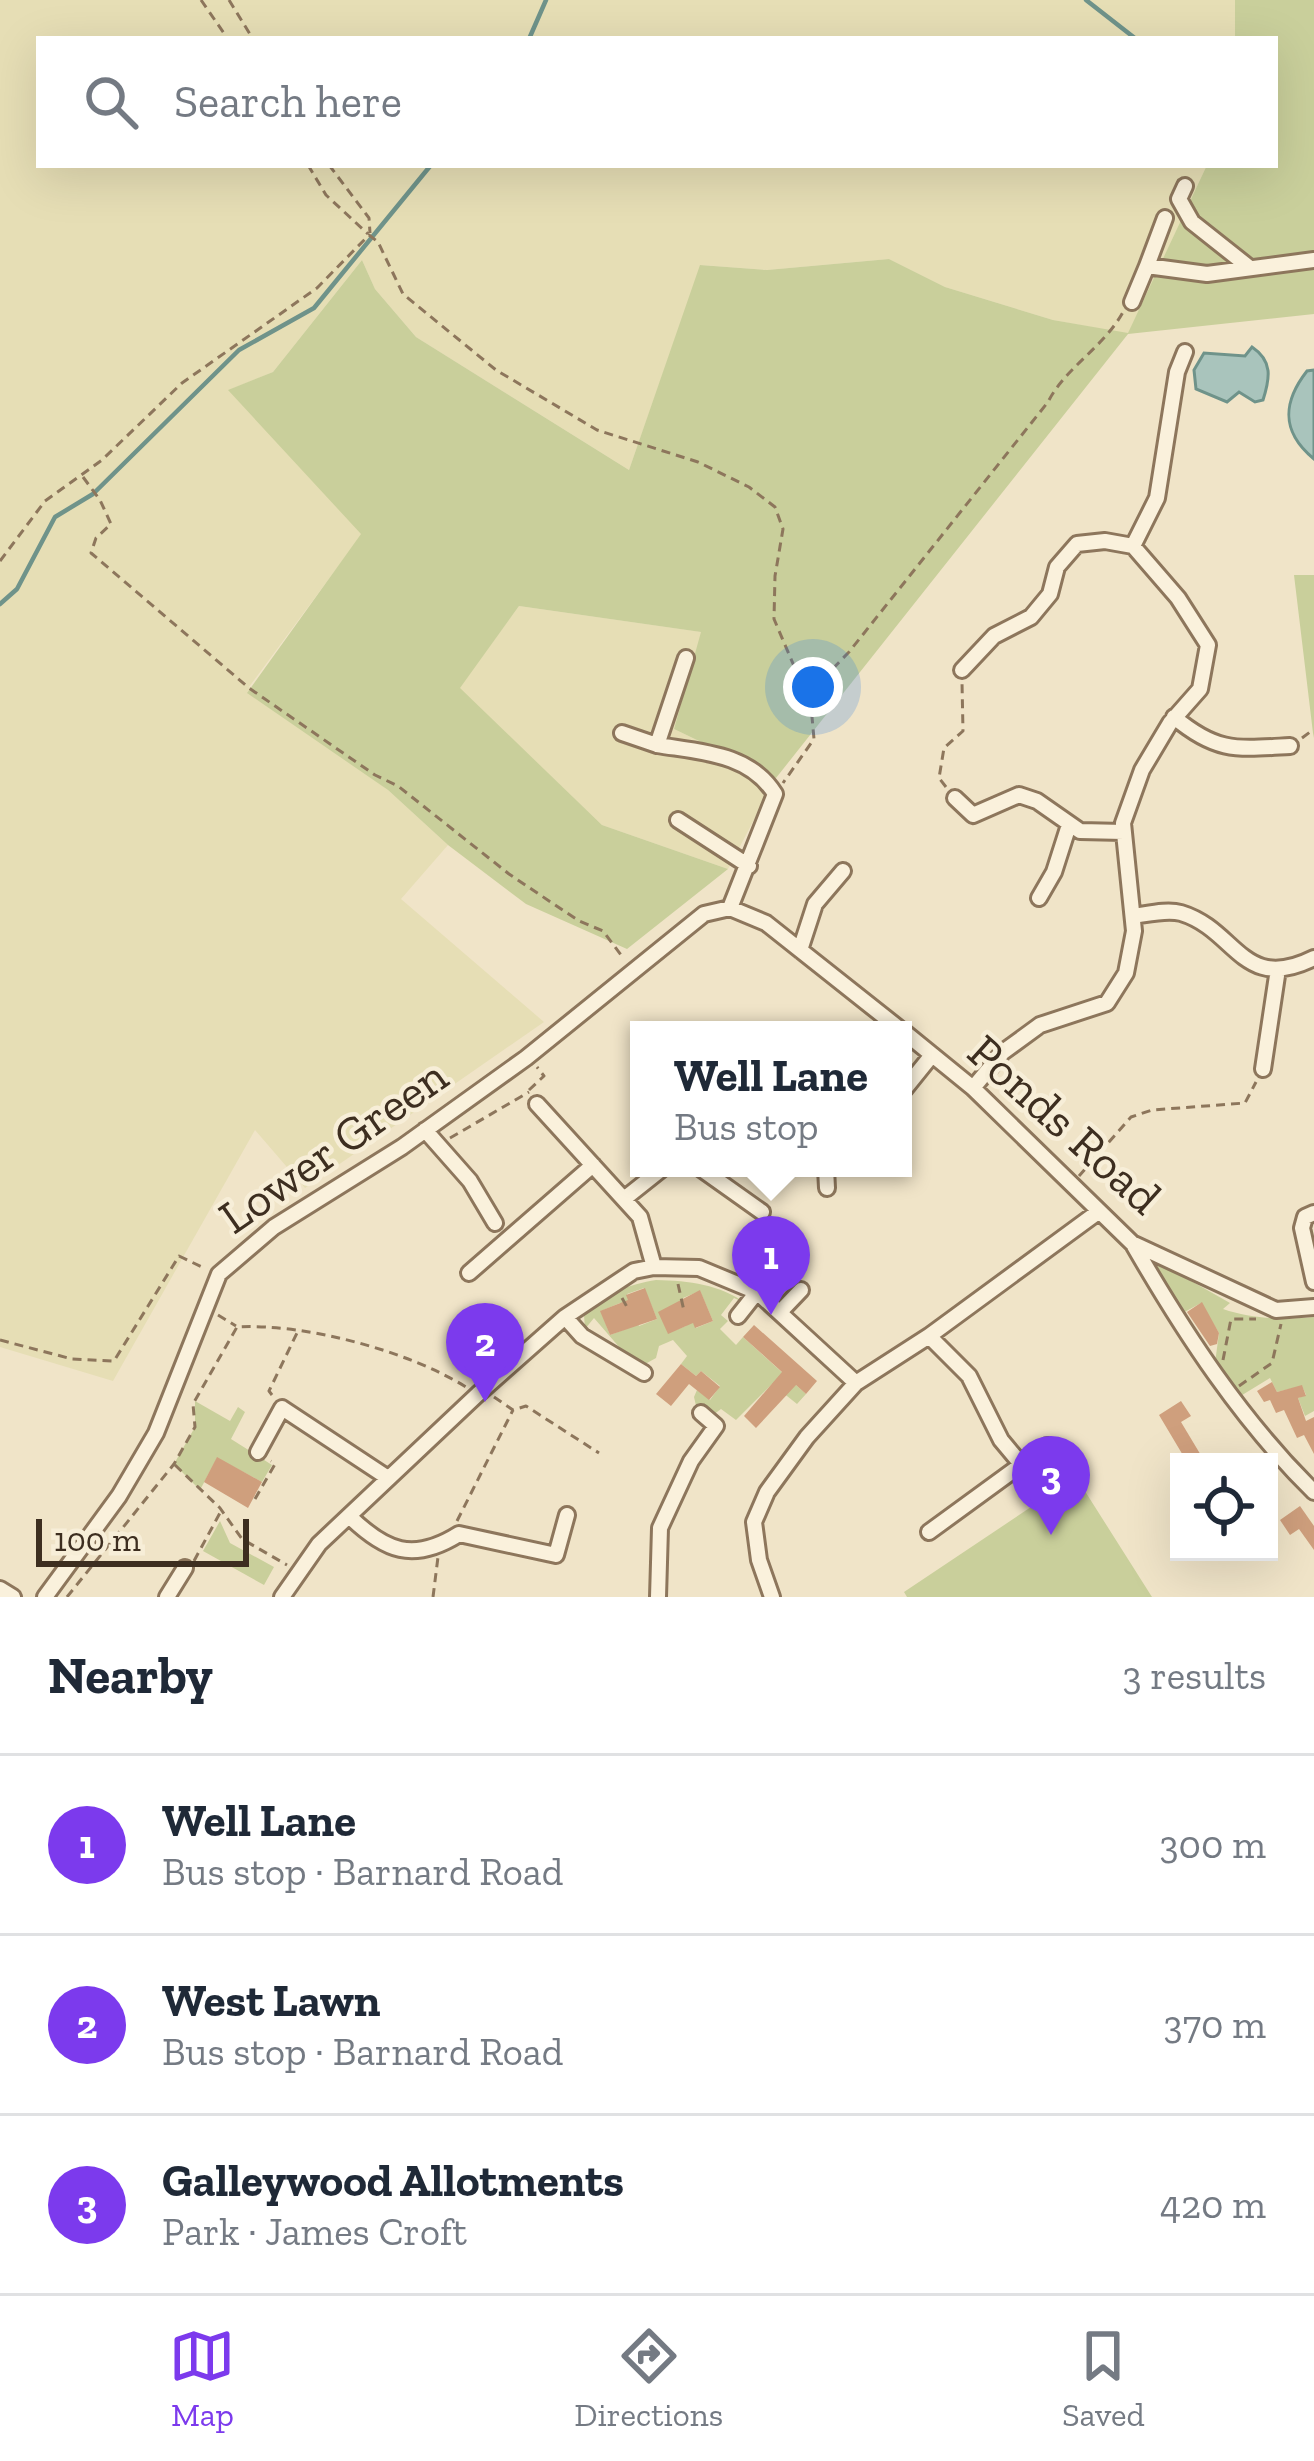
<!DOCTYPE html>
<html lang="en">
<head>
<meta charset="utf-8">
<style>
	:root { --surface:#fff; --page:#f6f6f7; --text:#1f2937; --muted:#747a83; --line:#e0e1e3; --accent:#7c3aed }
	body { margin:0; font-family:"Zilla Slab",serif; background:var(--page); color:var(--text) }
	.controls { position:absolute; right:36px; bottom:36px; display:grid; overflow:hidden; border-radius:0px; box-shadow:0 12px 48px #0002 }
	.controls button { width:108px; height:108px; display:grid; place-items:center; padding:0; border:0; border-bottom:3px solid var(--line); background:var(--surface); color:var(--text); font:60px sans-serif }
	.scale { position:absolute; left:36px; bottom:30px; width:213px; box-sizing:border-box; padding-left:12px; border:6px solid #3d2e20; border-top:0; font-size:33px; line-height:42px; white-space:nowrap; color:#3d2e20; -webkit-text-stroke:9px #f7eed8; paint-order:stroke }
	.you { position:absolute; left:813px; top:687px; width:42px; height:42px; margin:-30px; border:9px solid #fff; border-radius:50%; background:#1a73e8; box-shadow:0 0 0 18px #1a73e833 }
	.badge { display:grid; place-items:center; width:78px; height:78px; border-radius:50%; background:var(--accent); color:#fff; font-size:39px; font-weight:700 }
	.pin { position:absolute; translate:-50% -99px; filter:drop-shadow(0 3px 6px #0008) }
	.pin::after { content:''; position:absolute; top:63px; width:42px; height:36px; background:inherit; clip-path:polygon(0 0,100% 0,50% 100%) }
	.popup { position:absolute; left:630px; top:1021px; width:282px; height:156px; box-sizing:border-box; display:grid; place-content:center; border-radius:0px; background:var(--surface); filter:drop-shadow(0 3px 9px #0005); font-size:39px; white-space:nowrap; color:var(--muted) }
	.popup b { font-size:45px; color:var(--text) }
	.popup::after { content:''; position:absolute; left:50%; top:100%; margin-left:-24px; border:24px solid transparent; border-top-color:var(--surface) }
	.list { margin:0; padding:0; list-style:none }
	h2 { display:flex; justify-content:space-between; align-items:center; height:156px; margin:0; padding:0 48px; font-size:51px }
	h2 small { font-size:39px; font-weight:400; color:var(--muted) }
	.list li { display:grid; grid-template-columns:78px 1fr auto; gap:36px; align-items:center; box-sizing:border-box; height:180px; padding:0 48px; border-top:3px solid var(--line) }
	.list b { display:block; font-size:45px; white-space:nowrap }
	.list p { margin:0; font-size:39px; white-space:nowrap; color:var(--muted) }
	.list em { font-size:39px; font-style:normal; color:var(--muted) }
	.icon { flex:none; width:66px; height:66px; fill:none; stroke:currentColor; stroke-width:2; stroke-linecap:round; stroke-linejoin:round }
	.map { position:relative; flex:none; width:1314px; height:1597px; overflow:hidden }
	.search { position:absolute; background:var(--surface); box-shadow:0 12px 48px #0002; left:36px; right:36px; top:36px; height:132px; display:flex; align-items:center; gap:30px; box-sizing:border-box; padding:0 42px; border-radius:0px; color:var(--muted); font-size:45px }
	.sheet { height:696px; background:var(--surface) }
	nav { display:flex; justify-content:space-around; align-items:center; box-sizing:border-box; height:168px; border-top:3px solid var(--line); background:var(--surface); font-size:33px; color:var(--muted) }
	nav a { display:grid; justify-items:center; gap:6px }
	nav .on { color:var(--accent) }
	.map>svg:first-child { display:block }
	.farmland { fill:#e6deb5 }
	.green { fill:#c9cf9b; fill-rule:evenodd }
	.water { fill:#a9c4bc; stroke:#6f938a; stroke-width:3 }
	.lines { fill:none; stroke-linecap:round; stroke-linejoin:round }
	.stream { stroke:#6f938a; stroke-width:4.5 }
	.building { fill:#cf9f7d }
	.minor-casing { stroke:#8d765c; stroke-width:20 }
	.path { stroke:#8d765c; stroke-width:3; stroke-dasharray:9 6; stroke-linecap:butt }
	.minor { stroke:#faf1dc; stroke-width:14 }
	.labels { text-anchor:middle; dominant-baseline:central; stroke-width:9; stroke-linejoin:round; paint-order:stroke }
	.street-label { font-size:48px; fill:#3d2e20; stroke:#f7eed8 }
</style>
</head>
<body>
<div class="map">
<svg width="1314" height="1597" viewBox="0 0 1314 1597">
	<rect width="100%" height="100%" fill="#f0e4c8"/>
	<path class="farmland" d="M 0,0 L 1235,0 L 1235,39 L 39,39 L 39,165 L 1207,165 L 1128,334 L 1053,320 L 945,287 L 889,259 L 767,270 L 701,265 L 629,470 L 416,337 L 375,289 L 362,260 L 273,372 L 229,390 L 362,534 L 249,687 L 388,790 L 448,845 L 401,899 L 544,1022 L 305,1188 L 255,1130 L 113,1381 L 0,1347 Z
		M 519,606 L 702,632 L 674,729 L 776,778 L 728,869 L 602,825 L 459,688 Z"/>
	<path class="green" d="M 1235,0 L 1314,0 L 1314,314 L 1128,334 L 776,778 L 674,729 L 701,632 L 519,606 L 460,688 L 602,825 L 728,869 L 627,949 L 526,904 L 448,845 L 388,790 L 247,693 L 361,534 L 228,390 L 273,372 L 362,260 L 375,289 L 416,337 L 629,470 L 700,265 L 767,270 L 889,259 L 945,287 L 1053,320 L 1128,333 L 1207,165 L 1275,165 L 1275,39 L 1235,39 Z
		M 1294,575 L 1314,575 L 1314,738 L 1313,733 Z
		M 1155,1265 L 1163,1265 L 1230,1303 L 1223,1309 C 1252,1319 1284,1320 1314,1317 L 1314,1411 L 1305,1416 L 1298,1398 L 1306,1395 L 1302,1386 L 1277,1392 L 1270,1378 L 1234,1400 L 1215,1363 L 1219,1333 L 1201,1303 L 1179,1315 L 1153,1270 Z
		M 656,1280 C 690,1281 719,1284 747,1304 L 734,1298 L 721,1315 L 728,1321 L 720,1329 L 736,1345 L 743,1337 L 806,1394 L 797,1404 L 772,1384 L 736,1420 L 721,1409 L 713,1415 L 697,1410 L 694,1397 L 697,1390 L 710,1400 L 720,1386 L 701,1371 L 696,1376 L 681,1364 L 687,1356 L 673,1340 L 659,1346 L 656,1358 L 647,1363 L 633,1363 L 594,1318 L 585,1329 L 584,1315 C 600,1294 631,1284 656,1280 ZM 644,1288 L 657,1319 L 639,1326 L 635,1316 L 631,1327 L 610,1335 L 601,1311 L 620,1303 L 623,1308 L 631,1306 L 627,1294 ZM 700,1291 L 713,1321 L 696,1328 L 691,1318 L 686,1326 L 668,1333 L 659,1312 L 687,1310 L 683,1298 Z
		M 195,1401 L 230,1421 L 238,1407 L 245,1412 L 231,1439 L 272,1465 L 262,1482 L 217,1458 L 200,1490 L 174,1464 L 195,1427 Z
		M 1076,1477 L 1152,1597 L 907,1597 L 904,1592 Z
		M 220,1521 L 230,1543 L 274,1567 L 264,1585 L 203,1551 Z"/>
	<path class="water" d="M 1252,347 C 1273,361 1270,378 1263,400 L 1255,402 L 1239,392 L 1227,402 L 1196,389 L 1194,370 L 1204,353 L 1245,356 Z
		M 1314,370 L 1314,459 C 1281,432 1282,403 1307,371 Z"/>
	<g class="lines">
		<path class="stream" d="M 1086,0 L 1136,39
			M 529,39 L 546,0
			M 0,604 L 17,589 L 55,517 L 93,494 L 239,350 L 314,308 L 431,165"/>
	</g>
	<path class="building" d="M 645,1288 L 657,1319 L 610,1335 L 600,1311 L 628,1300 L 626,1295 Z
		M 700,1290 L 713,1321 L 695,1328 L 693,1323 L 668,1334 L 658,1312 Z
		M 1202,1302 L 1219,1333 L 1217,1344 L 1210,1346 L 1187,1312 Z
		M 754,1325 L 817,1381 L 806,1394 L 796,1385 L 756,1428 L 744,1416 L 782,1372 L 743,1337 Z
		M 681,1364 L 696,1376 L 701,1371 L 720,1387 L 709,1400 L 689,1384 L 671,1406 L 656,1394 Z
		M 1272,1382 L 1277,1392 L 1302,1385 L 1306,1396 L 1298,1398 L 1306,1421 L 1314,1417 L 1314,1454 L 1304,1435 L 1297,1438 L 1284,1410 L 1276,1413 L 1270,1400 L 1264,1402 L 1257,1391 Z
		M 1181,1401 L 1191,1416 L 1181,1422 L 1205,1462 L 1187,1462 L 1159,1415 Z
		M 217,1457 L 262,1482 L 248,1508 L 204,1482 Z
		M 1300,1506 L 1314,1526 L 1314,1550 L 1299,1529 L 1290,1535 L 1280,1520 Z"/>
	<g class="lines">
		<g class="minor-casing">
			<path id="minor" d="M 1185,186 L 1179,199 L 1192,222 L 1250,268
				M 1147,266 L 1165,218
				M 1132,302 L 1147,266 L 1207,274 L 1314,260
				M 686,658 L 657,745 C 700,752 750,753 775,794 L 730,908 L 766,923 L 901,1030
				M 962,670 L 994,636 L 1031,617 L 1050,594 L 1057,567 L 1077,544 L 1105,541 L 1133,546
				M 1174,717 C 1217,753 1237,749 1290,746
				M 622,733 L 657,745
				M 955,798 L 973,815 L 1019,795 L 1037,801 L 1080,831 L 1124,832
				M 678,820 L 749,866
				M 1039,898 L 1054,872 L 1069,825
				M 1133,916 C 1148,914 1167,909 1181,913 C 1237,930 1242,994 1314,958
				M 800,950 L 815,904 L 843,871
				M 903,1031 L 973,1088 L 1132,1243 L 1276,1310 L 1314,1307
				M 1263,1069 L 1278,969
				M 973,1088 L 1003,1052 L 1040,1025 L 1107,1003 L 1126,973 L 1134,931 L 1123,823 L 1142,770 L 1170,723 L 1200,689 L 1208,645 L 1178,598 L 1133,546 L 1157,498 L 1177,372 L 1185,352
				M 903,1091 L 932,1055
				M 537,1104 L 640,1217 L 654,1267
				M 425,1130 L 470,1181 L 495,1223
				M 700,1168 L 762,1212
				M 826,1168 L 827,1188
				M 624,1199 L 663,1168
				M 1314,1213 L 1305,1217 L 1302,1228 L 1314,1282
				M 1134,1246 C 1185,1334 1241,1420 1314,1492
				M 469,1273 L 593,1165
				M 780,1312 L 801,1290
				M 738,1316 L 757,1292
				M 565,1317 L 582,1336 L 644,1373
				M 929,1336 L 969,1376 L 1001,1440 L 1021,1464
				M 258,1452 L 282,1408 L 388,1478
				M 349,1516 C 385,1551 413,1563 459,1534 L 556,1555 L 567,1515
				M 929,1532 L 1047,1446
				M 0,1589 L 13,1597
				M 45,1597 L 119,1496 L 156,1433 L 219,1274 L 274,1227 L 402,1147 L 526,1058 L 704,914 L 730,908
				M 167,1597 L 185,1568
				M 282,1597 L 319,1544 L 478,1394 L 565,1317 L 634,1271 L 654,1267 L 699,1268 L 757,1292 L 856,1383
				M 658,1597 L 660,1528 L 691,1461 L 716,1426 L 701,1413
				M 772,1597 L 759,1560 L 754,1522 L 767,1492 L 807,1437 L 856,1383 L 929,1336 L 1098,1212"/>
		</g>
		<path class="path" d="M 201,0 L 228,39
			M 229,0 L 253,39
			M 308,165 L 326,195 L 368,234
			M 329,165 L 369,218 L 370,233
			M 83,477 L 100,500 L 111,524 L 96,538 L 91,553 L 249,688 L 375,775 L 398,786 L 509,874 L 579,921 L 603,931 L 624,959
			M 0,561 L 45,501 L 102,460 L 182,383 L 317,288 L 369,235 L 378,242 L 403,294 L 496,370 L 597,430 L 698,462 L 749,487 L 775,507 L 783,529 L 775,576 L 774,619 L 811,706 L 814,739 L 783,783
			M 811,706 L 815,687 L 849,652 L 1048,402 C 1065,368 1104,347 1123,312
			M 1302,738 L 1314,729
			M 946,787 L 939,778 L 944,748 L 963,731 L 962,682
			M 529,1090 L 544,1076 L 537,1067
			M 450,1138 L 529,1092
			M 1079,1176 L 1131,1117 L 1152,1110 L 1245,1103 L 1256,1082
			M 678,1284 L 684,1311
			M 622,1298 L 627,1307
			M 218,1315 L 236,1326
			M 0,1340 L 72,1359 L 114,1361 L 179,1256 L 204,1268
			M 1223,1360 L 1231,1319 L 1256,1319
			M 1239,1386 L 1272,1363 L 1281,1324
			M 272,1395 L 269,1391 L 297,1333
			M 494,1397 L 513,1410 L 526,1406 L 599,1453
			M 175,1465 L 220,1508 L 242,1539 L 287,1565
			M 255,1499 L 275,1464 L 271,1461
			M 457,1521 L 513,1410
			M 194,1561 L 221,1511
			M 67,1597 L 174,1464 L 195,1427 L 193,1404 L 237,1327 C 305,1323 408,1351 466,1387
			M 433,1597 L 438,1557"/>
		<use href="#minor" class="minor"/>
	</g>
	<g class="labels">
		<g class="street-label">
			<text transform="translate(1065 1124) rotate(42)">Ponds Road</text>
			<text transform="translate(333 1146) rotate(-35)">Lower Green</text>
		</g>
	</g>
</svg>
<div class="controls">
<button><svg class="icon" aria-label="locate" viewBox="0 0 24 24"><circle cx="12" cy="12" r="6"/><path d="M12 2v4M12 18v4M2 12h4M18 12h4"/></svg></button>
</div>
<div class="scale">100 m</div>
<div class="you"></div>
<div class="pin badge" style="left:771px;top:1315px">1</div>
<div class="popup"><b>Well Lane</b>Bus stop</div>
<div class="pin badge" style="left:485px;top:1402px">2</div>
<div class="pin badge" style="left:1051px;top:1535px">3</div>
<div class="search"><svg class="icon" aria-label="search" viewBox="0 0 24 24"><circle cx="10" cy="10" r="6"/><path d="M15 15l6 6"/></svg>Search here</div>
</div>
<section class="sheet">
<h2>Nearby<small>3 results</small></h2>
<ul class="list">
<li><span class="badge">1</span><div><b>Well Lane</b><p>Bus stop · Barnard Road</p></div><em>300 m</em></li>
<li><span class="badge">2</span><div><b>West Lawn</b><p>Bus stop · Barnard Road</p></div><em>370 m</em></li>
<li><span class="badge">3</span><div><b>Galleywood Allotments</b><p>Park · James Croft</p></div><em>420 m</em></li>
</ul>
</section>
<nav>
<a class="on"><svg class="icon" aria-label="map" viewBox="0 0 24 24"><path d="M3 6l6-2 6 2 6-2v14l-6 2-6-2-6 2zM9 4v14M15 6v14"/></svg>Map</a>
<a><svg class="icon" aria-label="directions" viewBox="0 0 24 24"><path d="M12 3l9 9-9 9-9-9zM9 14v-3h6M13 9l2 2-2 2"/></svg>Directions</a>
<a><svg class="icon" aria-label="saved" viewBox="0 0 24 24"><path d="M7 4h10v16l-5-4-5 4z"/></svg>Saved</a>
</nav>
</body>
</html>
